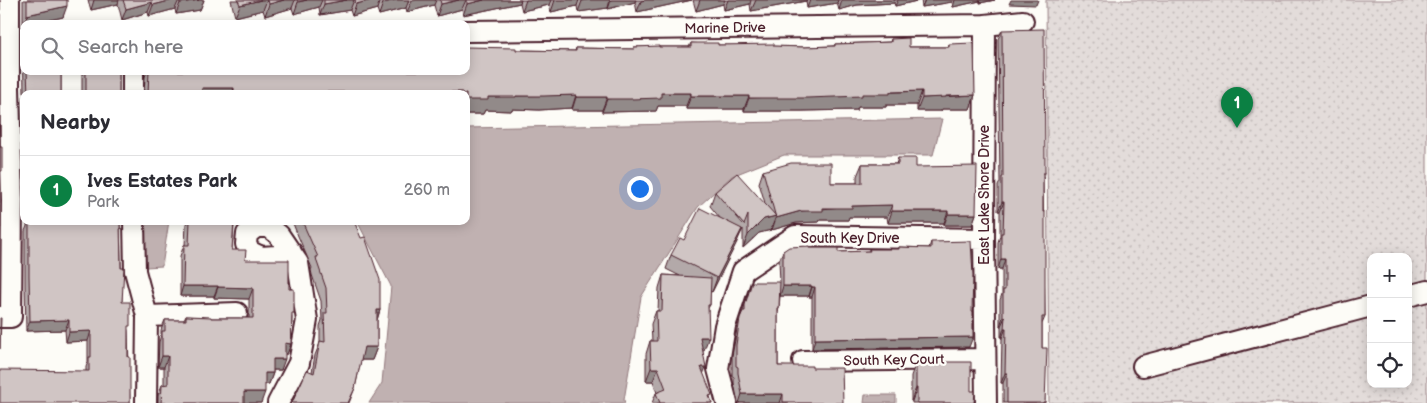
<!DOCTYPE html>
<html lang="en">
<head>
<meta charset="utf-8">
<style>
	:root { --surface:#fff; --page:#f2f2f3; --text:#2b2b33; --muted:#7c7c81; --line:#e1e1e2; --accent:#0b8043 }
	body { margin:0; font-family:"Balsamiq Sans",sans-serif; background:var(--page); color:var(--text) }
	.controls { position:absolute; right:15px; bottom:15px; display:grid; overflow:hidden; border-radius:10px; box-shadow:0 2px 12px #0003 }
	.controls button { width:45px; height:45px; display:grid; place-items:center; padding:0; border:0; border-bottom:1px solid var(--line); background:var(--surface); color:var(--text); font:25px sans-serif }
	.you { position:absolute; left:639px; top:188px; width:18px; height:18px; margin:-12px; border:4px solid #fff; border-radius:50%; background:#1a73e8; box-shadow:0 0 0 8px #1a73e833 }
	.badge { display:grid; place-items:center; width:32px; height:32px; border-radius:50%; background:var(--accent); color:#fff; font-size:16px; font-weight:700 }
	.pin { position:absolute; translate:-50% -41px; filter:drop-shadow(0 1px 2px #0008) }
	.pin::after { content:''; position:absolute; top:26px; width:18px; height:15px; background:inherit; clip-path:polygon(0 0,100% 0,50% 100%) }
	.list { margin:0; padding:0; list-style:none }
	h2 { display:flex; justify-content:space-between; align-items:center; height:65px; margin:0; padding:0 20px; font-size:21px }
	h2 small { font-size:16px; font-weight:400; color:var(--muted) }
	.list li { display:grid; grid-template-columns:32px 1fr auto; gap:15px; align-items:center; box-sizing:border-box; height:70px; padding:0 20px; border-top:1px solid var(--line) }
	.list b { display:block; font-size:19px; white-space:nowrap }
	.list p { margin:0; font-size:16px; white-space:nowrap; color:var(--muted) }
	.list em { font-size:16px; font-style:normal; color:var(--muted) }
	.icon { flex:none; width:28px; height:28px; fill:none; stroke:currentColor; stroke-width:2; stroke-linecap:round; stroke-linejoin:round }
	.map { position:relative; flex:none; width:1427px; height:403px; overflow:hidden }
	.search { position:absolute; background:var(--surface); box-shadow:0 2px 12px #0003; left:20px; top:20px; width:450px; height:55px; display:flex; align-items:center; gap:12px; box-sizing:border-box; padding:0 18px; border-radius:10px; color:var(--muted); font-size:19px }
	.panel { position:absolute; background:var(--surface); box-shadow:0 2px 12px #0003; left:20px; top:90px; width:450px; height:135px; border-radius:10px }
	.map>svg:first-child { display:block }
	.park { fill:url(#park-dots); stroke:#967e82; fill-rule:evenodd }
	.water { fill:#c0b1b1; stroke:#91777b }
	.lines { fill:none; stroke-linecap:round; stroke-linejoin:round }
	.minor-casing { stroke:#4a1f2b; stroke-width:24 }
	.minor { stroke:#fdfcf7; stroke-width:20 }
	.wall { fill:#b3a9a9; stroke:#4a1f2b }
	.shaded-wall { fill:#928a89; stroke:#4a1f2b }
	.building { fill:#d0c5c4; stroke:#4a1f2b }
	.labels { text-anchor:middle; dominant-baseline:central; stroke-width:4.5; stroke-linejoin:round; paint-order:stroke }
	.street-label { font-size:14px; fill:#4a1f2b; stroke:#fdfcf7 }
</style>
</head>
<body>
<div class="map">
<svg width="1427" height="403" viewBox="0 0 1427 403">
	<defs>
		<pattern id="park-dots" width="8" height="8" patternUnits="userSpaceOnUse" patternTransform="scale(1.25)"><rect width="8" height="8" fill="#e3dcda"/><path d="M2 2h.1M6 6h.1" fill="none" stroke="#c4bcbb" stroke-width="1.8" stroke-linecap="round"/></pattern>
	</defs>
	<rect width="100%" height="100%" fill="#fdfcf7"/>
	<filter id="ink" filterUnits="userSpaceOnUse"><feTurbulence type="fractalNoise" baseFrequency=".02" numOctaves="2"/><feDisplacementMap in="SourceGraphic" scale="10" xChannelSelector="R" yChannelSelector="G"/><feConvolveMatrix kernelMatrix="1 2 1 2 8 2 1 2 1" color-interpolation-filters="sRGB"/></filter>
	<g filter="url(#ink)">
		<path class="park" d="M 1046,0 L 1427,0 L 1427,403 L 1049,403 ZM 1371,257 L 1408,257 L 1408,384 L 1371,384 Z"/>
		<path class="water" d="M 942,119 L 933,155 L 784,155 L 732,176 L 698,207 L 641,297 L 624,400 L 625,403 L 369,403 L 382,383 L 391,286 L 357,221 L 466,221 L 466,128 Z
			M 145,221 L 169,221 L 162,266 L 146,267 Z
			M 865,395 L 896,395 L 896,403 L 864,403 Z"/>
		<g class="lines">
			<g class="minor-casing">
				<path id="minor" d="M 466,31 L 985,25
					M 133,71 L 133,94
					M 134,221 L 135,271 L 147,316 L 146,403
					M 1408,296 L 1427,291
					M 147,316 L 237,313
					M 0,317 L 11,317 L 12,200 L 9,88 L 9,0
					M 803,361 L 985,359
					M 1143,366 L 1371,306
					M 278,403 L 299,363 L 307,320 L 298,263 L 279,235 L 269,227 L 256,227 L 247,234 L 246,244 L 249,251 L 261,257 L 276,256 L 291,252
					M 727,403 L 718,369 L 725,326 L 743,271 L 795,236 L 984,239
					M 986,403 L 984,239 L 985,25 L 1023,21"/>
			</g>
			<use href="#minor" class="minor"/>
		</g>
		<path class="wall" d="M 23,0 L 67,0 L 63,17 L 32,24 L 24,24 L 23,26 Z
			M 88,0 L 204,0 L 200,10 L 176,14 L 175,9 L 149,16 L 148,12 L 122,20 L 118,4 L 91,10 Z
			M 231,0 L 692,0 L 637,12 L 635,2 L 608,9 L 608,8 L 578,12 L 577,6 L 551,12 L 549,5 L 522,11 L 520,3 L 463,15 L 462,9 L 437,16 L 434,5 L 407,12 L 406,8 L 379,15 L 377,9 L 352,16 L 350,10 L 320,15 L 319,7 L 294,14 L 292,8 L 265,16 L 263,10 L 235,17 Z
			M 693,0 L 921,0 L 895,6 L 894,3 L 857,5 L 839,10 L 837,3 L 807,8 L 806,1 L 751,11 L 750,4 L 724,10 L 723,4 L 696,11 Z
			M 921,0 L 995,0 L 980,3 L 980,1 L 953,7 L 952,2 L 922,7 Z
			M 1002,30 L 1045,173 L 1043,181 L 1045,317 L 1042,324 L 1042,348 L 1045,403 L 1003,403 L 1003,383 L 1001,383 L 1002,338 L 1001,338 L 1001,326 L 1000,326 L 1000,300 L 1002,294 L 1002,269 L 998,269 L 998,242 L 1000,236 L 1000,211 L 998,211 L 998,186 L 1000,182 L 998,39 Z
			M 24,33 L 24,71 L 119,71 L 119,94 L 82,94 L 82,73 L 61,73 L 61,94 L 24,94 L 23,34 Z
			M 891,39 L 909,47 L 948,47 L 949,44 L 975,95 L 970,109 L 942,109 L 941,111 L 917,111 L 917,105 L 886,105 L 886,107 L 858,107 L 857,110 L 802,111 L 744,111 L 744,109 L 686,109 L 686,106 L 658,106 L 656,111 L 602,112 L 602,110 L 572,110 L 572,108 L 539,110 L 512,109 L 511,111 L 485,110 L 483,114 L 466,114 L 466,94 L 144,94 L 145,77 L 147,71 L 516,50 L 575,51 L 576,48 L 634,49 L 634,47 L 689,47 L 691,43 L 718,45 L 804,47 L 834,46 L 835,44 L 890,42 Z
			M 898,158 L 916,167 L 976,214 L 972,225 L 944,225 L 944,223 L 888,223 L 887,217 L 849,217 L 848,220 L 820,220 L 819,222 L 796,223 L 772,230 L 772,228 L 771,230 L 759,233 L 743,248 L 743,229 L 712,292 L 710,291 L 710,305 L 708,308 L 704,350 L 703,350 L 703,373 L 712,403 L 652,403 L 656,393 L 657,393 L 653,381 L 646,381 L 646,354 L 650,341 L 652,341 L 651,324 L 656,311 L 658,311 L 659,288 L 663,275 L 680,276 L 666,269 L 671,255 L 684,240 L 720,218 L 710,206 L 715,192 L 765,203 L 759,183 L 763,171 L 831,183 L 857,183 L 857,176 L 862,164 L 896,164 Z
			M 27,221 L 120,221 L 122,302 L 128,331 L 130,403 L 86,371 L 86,367 L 88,362 L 88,341 L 66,342 L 65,330 L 26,331 L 25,286 L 25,231 L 27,226 Z
			M 187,221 L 236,221 L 234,226 L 232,250 L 245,260 L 289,289 L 292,318 L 291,344 L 287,354 L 285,354 L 281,370 L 273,370 L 273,373 L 269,384 L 265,384 L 261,403 L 158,403 L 158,395 L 162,385 L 164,385 L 164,367 L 158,367 L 159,342 L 161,335 L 161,330 L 165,320 L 184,320 L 186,316 L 211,318 L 249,318 L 249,299 L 214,298 L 214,296 L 180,296 L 180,256 L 184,245 L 185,245 L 186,224 Z
			M 292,221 L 354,221 L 380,310 L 377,320 L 377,347 L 372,360 L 361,360 L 355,388 L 349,403 L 292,403 L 312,372 L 315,355 L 320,343 L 320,326 L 322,320 L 321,301 L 312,275 L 311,270 L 312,268 L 298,236 Z
			M 931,242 L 969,347 L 812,349 L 812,297 L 809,297 L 809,296 L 780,296 L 779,308 L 778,312 L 778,366 L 812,368 L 843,403 L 738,403 L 734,383 L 734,377 L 732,376 L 732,356 L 737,329 L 749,292 L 780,282 L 779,261 L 783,251 L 809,248 L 838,252 L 869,251 L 869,249 L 899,249 L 899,247 L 929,248 Z
			M 916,362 L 971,391 L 974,403 L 912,403 L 912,401 L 911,401 L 911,376 Z"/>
		<path class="shaded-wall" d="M 94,0 L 119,0 L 118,4 L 91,10 Z
			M 173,0 L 179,0 L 175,9 L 149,16 L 153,5 Z
			M 199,0 L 204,0 L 200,10 L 176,14 L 180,3 Z
			M 261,0 L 267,0 L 263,10 L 235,17 L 240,5 Z
			M 284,0 L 295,0 L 292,8 L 265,16 L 269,4 Z
			M 307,0 L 322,0 L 319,7 L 294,14 L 298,2 Z
			M 347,0 L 354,0 L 350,10 L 320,15 L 324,4 Z
			M 372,0 L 380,0 L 377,9 L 352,16 L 356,4 Z
			M 396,0 L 409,0 L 406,8 L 379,15 L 383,3 Z
			M 416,0 L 436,0 L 434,5 L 407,12 L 412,1 Z
			M 459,0 L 466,0 L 462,9 L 437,16 L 441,4 Z
			M 484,0 L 521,0 L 520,3 L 463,15 L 467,4 Z
			M 526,0 L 551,0 L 549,5 L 522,11 Z
			M 555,0 L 579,0 L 577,6 L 551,12 Z
			M 588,0 L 610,0 L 608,8 L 578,12 L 582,1 Z
			M 611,0 L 636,0 L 635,2 L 608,9 Z
			M 646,0 L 692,0 L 637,12 L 641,1 Z
			M 700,0 L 725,0 L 723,4 L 696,11 Z
			M 728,0 L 751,0 L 750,4 L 724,10 Z
			M 756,0 L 807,0 L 806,1 L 751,11 Z
			M 810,0 L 838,0 L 837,3 L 807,8 Z
			M 842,0 L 895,0 L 894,3 L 857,5 L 839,10 Z
			M 898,0 L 921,0 L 895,6 Z
			M 925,0 L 953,0 L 952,2 L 922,7 Z
			M 955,0 L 980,0 L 980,1 L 953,7 Z
			M 981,0 L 995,0 L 980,3 Z
			M 1011,0 L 1038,0 L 1036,5 L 1009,4 Z
			M 152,2 L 148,12 L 122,20 L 126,9 Z
			M 67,6 L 63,17 L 32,24 L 24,24 L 27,15 Z
			M 58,71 L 83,71 L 82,73 L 57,73 Z
			M 202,88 L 234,88 L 232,94 L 200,94 Z
			M 922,91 L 917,105 L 886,105 L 886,107 L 858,107 L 857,110 L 802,111 L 744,111 L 749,98 Z
			M 317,92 L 348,92 L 347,94 L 316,94 Z
			M 431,92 L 462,92 L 461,94 L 430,94 Z
			M 661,93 L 691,93 L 686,106 L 658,106 L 656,111 L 602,112 L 607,99 Z
			M 576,95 L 572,108 L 539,110 L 512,109 L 511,111 L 485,110 L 483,114 L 466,114 L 466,100 L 488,97 L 516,96 Z
			M 975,95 L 970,109 L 942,109 L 941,111 L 917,111 L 922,98 Z
			M 691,96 L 749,96 L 744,109 L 686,109 Z
			M 576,97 L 607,97 L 602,110 L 572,110 Z
			M 1002,202 L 1004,202 L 1000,211 L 998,211 Z
			M 892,205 L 887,217 L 849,217 L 848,220 L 820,220 L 819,222 L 796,223 L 772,230 L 776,218 L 801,211 L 852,206 Z
			M 892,211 L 948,211 L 944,223 L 888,223 Z
			M 948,214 L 976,214 L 972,225 L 944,225 Z
			M 776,216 L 771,230 L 759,233 L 743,248 L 748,235 L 764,219 Z
			M 742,229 L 737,242 L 712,292 L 717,278 Z
			M 1001,259 L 1005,259 L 1002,269 L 998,269 Z
			M 183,286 L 218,286 L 214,296 L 180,296 Z
			M 783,286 L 812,286 L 809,296 L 780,296 Z
			M 218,287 L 253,288 L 249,299 L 214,298 Z
			M 812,287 L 815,287 L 812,297 L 809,297 Z
			M 377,310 L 380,310 L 376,323 Z
			M 1003,317 L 1005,317 L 1001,326 L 1000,326 Z
			M 69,320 L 65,330 L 26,331 L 30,321 Z
			M 1004,328 L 1006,328 L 1002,338 L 1001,338 Z
			M 91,331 L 88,341 L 66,342 L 69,332 Z
			M 700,337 L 709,337 L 704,350 L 695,350 Z
			M 973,337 L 969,347 L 812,349 L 815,339 Z
			M 285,343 L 291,344 L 287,354 L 281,354 Z
			M 364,347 L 377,347 L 372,360 L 359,360 Z
			M 162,356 L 168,356 L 164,367 L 158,367 Z
			M 273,359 L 285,359 L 281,370 L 269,370 Z
			M 701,367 L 706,367 L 701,380 Z
			M 651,368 L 658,368 L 653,381 L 646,381 Z
			M 265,373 L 273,373 L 269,384 L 261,384 Z
			M 1005,373 L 1007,373 L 1003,383 L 1001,383 Z
			M 916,388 L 917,388 L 912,401 L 911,401 Z
			M 244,392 L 265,392 L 261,403 L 240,403 Z
			M 742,394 L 783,394 L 780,403 L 739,403 Z"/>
		<path class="building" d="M 0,0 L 0,147 L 2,147 L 2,171 L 0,171 Z
			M 27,0 L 67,0 L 67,6 L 27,15 Z
			M 123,0 L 173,0 L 153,5 L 152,2 L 126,9 Z
			M 179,0 L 199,0 L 180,3 Z
			M 238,0 L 261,0 L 240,5 Z
			M 268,0 L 284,0 L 269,4 Z
			M 297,0 L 307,0 L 298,2 Z
			M 324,0 L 347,0 L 324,4 Z
			M 355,0 L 372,0 L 356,4 Z
			M 382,0 L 396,0 L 383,3 Z
			M 440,0 L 459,0 L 441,4 Z
			M 467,0 L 484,0 L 467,4 Z
			M 1044,29 L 1045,173 L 1043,173 L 1043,212 L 1045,212 L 1045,317 L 1042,317 L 1042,348 L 1047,348 L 1045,402 L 1043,402 L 1043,403 L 1007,403 L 1007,373 L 1005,373 L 1006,328 L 1004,328 L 1005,317 L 1003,317 L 1003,290 L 1005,290 L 1005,259 L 1001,259 L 1001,233 L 1003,233 L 1004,202 L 1002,202 L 1002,177 L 1003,177 L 1002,30 Z
			M 909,38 L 909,47 L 949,47 L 949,44 L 974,43 L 975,95 L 946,96 L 946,97 L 922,98 L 922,91 L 890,92 L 890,94 L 862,94 L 862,96 L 807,98 L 749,98 L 749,96 L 691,96 L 691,93 L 661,93 L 661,98 L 631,99 L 607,99 L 607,97 L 576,97 L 576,95 L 544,96 L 516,96 L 516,97 L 488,97 L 488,100 L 466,100 L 466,94 L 462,94 L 462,92 L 431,92 L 431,94 L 358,94 L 348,93 L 348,92 L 317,92 L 317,94 L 234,94 L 234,88 L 202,88 L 202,94 L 148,94 L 149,71 L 466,71 L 466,47 L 516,48 L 516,50 L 576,51 L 576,48 L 634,49 L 634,47 L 659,46 L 659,47 L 691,47 L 691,43 L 718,43 L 718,45 L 774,44 L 774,46 L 804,47 L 835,46 L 835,44 L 891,42 L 891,39 Z
			M 27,71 L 61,71 L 61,94 L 28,94 Z
			M 86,71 L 119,71 L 119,94 L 86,94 Z
			M 898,158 L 916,158 L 916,167 L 977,166 L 976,214 L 948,214 L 948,211 L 892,211 L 892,205 L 852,206 L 852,208 L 823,208 L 823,211 L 801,211 L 776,218 L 763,171 L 791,163 L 831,163 L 831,183 L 862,183 L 862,164 L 898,164 Z
			M 737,173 L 776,216 L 764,219 L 748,235 L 748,215 L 744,225 L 715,192 Z
			M 0,204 L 1,204 L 1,228 L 0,228 Z
			M 700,208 L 742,229 L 717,278 L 671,255 L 680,238 L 684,240 Z
			M 29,221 L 120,221 L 121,268 L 124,268 L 122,302 L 130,302 L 130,326 L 128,326 L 128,357 L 130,357 L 130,403 L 0,403 L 0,370 L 89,371 L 89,357 L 91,357 L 91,331 L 69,332 L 69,320 L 30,321 L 29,276 Z
			M 190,221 L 234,221 L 232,250 L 246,250 L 245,260 L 289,260 L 289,289 L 294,289 L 294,313 L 292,313 L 291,344 L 285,343 L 285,359 L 273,359 L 273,373 L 265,373 L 265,392 L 244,392 L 244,403 L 161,403 L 162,385 L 168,384 L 168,356 L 162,356 L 162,331 L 165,331 L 165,320 L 186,320 L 186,316 L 188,316 L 211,317 L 211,318 L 253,318 L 253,288 L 218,287 L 218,286 L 183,286 L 184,245 L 189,245 Z
			M 302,221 L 354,221 L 361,238 L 365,237 L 380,280 L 380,310 L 377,310 L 377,347 L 364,347 L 355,388 L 348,403 L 292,403 L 307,370 L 314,373 L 320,341 L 325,342 L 324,313 L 327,313 L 326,288 L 317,262 L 316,257 L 318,257 Z
			M 971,241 L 973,275 L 972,312 L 973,312 L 973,337 L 815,339 L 815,287 L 812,287 L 812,286 L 783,286 L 783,251 L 789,247 L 809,246 L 809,248 L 838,248 L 838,252 L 870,251 L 869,249 L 899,249 L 899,247 L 931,248 L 931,242 Z
			M 663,275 L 711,278 L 710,305 L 708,305 L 709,337 L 700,337 L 706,367 L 701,367 L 712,395 L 709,396 L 712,403 L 660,403 L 656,393 L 666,389 L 658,368 L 651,368 L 650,341 L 657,341 L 656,311 L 662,311 Z
			M 752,282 L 780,282 L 779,308 L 778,308 L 778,366 L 812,366 L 812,368 L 842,368 L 843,403 L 795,403 L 795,402 L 783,402 L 783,394 L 742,394 L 738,373 L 738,367 L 736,366 L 736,345 L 740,318 L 743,311 L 745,311 L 745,305 Z
			M 0,318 L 1,318 L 0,349 Z
			M 916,362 L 971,362 L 971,391 L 975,391 L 974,403 L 917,403 L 917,388 L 916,388 Z"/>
	</g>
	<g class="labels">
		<g class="street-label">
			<text transform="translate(725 28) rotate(-1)">Marine Drive</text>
			<text transform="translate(984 195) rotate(-90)">East Lake Shore Drive</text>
			<text x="850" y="238">South Key Drive</text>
			<text transform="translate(894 360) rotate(-1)">South Key Court</text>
		</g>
	</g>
</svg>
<div class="controls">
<button>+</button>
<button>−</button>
<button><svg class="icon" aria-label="locate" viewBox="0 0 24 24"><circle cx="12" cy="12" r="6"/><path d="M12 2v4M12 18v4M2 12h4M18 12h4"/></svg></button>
</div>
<div class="you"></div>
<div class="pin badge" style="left:1237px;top:128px">1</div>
<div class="search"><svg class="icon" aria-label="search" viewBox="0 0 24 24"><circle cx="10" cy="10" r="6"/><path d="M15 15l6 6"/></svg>Search here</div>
<section class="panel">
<h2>Nearby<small></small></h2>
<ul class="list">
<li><span class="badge">1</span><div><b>Ives Estates Park</b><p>Park</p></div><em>260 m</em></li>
</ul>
</section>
</div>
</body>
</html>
